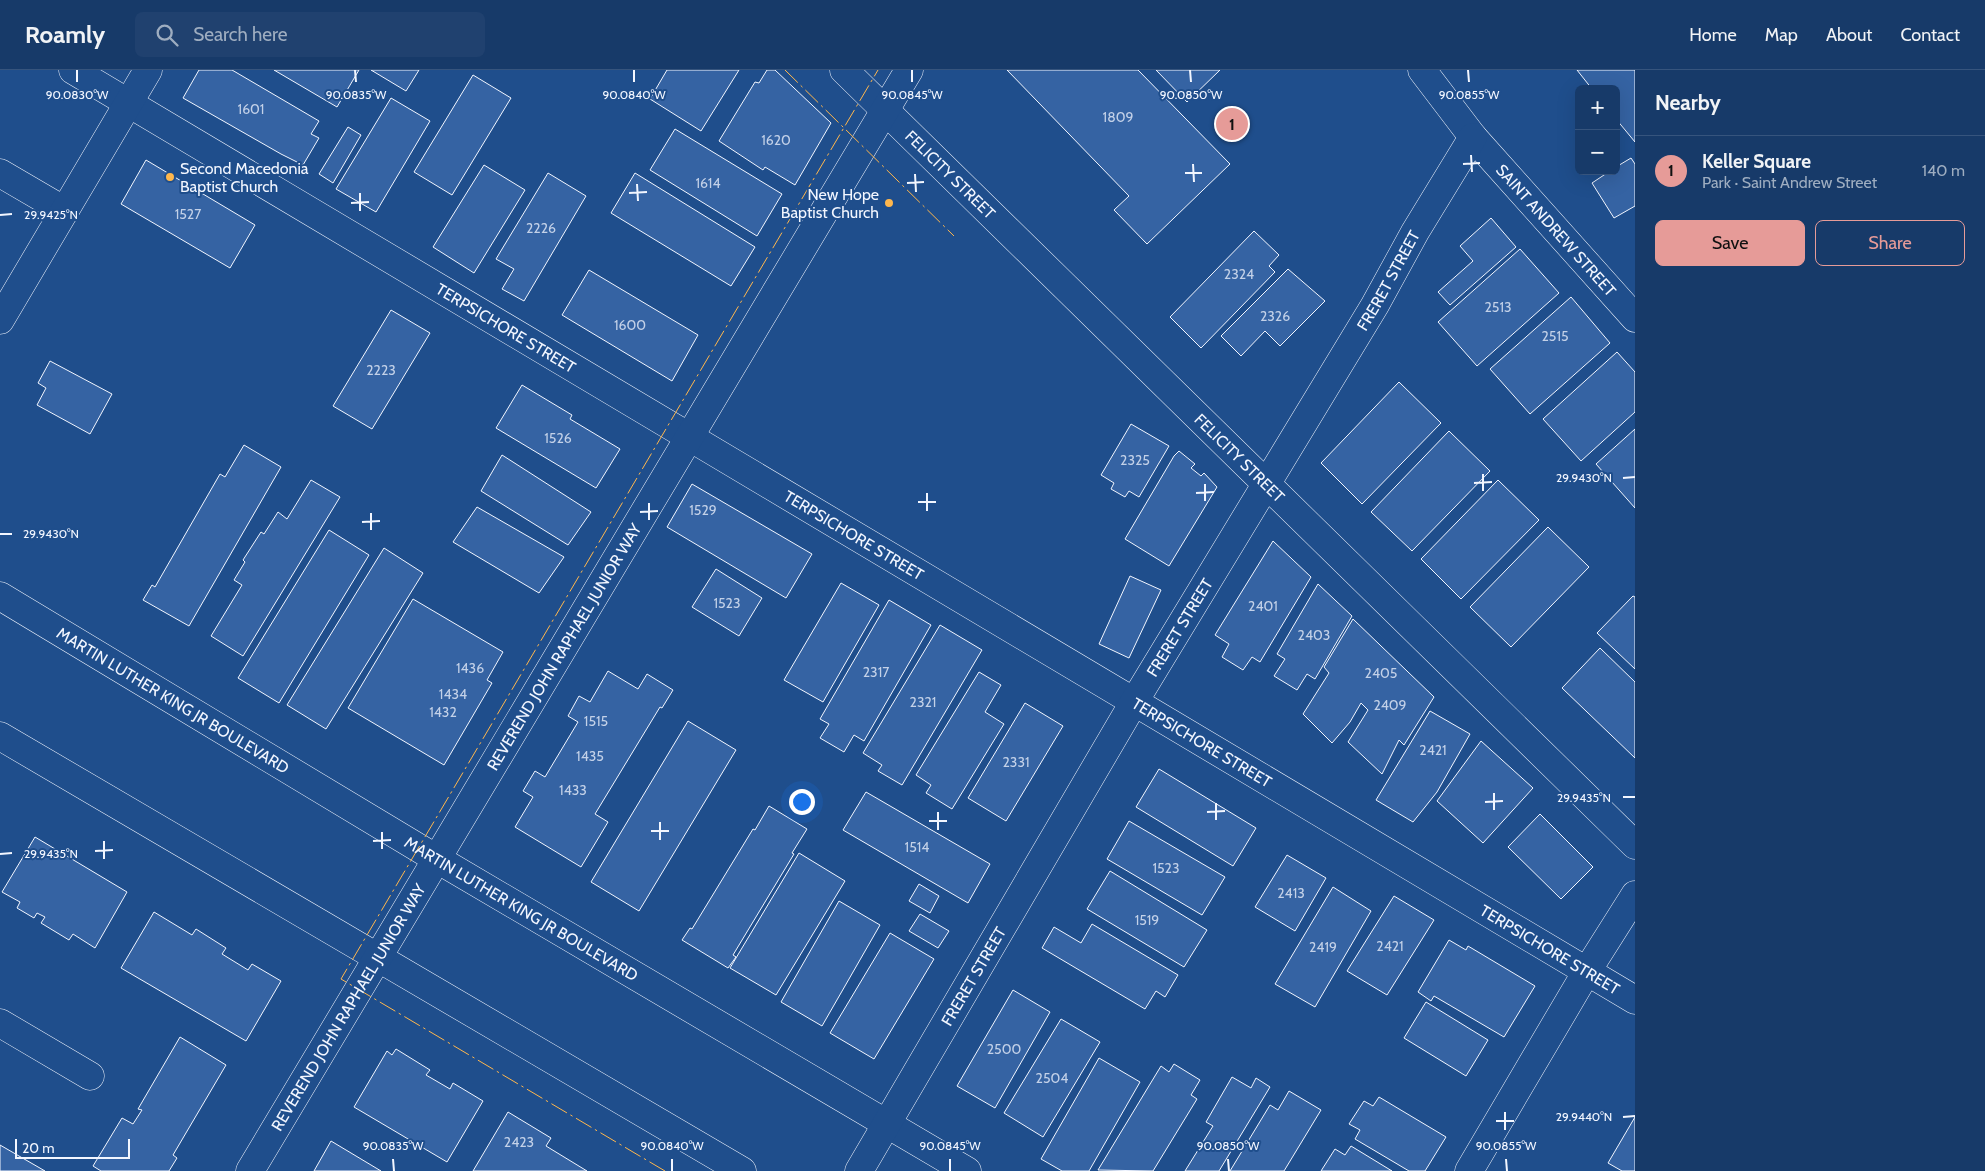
<!DOCTYPE html>
<html lang="en">
<head>
<meta charset="utf-8">
<style>
	:root { --surface:#173a69; --page:#20416f; --text:#f1f3f6; --muted:#9eadc0; --line:#36547d; --accent:#e69b98 }
	body { margin:0; font-family:Cabin,sans-serif; background:var(--page); color:var(--text) }
	.controls { position:absolute; right:15px; top:15px; display:grid; overflow:hidden; border-radius:8px; box-shadow:0 5px 20px #0002 }
	.controls button { width:45px; height:45px; display:grid; place-items:center; padding:0; border:0; border-bottom:1px solid var(--line); background:var(--surface); color:var(--text); font:25px sans-serif }
	.scale { position:absolute; left:15px; bottom:12px; width:115px; box-sizing:border-box; padding-left:5px; border:2px solid #f2f6ff; border-top:0; font-size:14px; line-height:18px; white-space:nowrap; color:#f2f6ff; -webkit-text-stroke:4px #1f4e8c; paint-order:stroke }
	.you { position:absolute; left:801px; top:731px; width:18px; height:18px; margin:-12px; border:4px solid #fff; border-radius:50%; background:#1a73e8; box-shadow:0 0 0 8px #1a73e833 }
	.badge { display:grid; place-items:center; width:32px; height:32px; border-radius:50%; background:var(--accent); color:#111; font-size:16px; font-weight:700 }
	.pin { position:absolute; translate:-50% -50%; border:2px solid #fff; box-shadow:0 1px 5px #0006 }
	.list { margin:0; padding:0; list-style:none }
	h2 { display:flex; justify-content:space-between; align-items:center; height:65px; margin:0; padding:0 20px; font-size:21px }
	h2 small { font-size:16px; font-weight:400; color:var(--muted) }
	.list li { display:grid; grid-template-columns:32px 1fr auto; gap:15px; align-items:center; box-sizing:border-box; height:70px; padding:0 20px; border-top:1px solid var(--line) }
	.list b { display:block; font-size:19px; white-space:nowrap }
	.list p { margin:0; font-size:16px; white-space:nowrap; color:var(--muted) }
	.list em { font-size:16px; font-style:normal; color:var(--muted) }
	.actions { display:flex; gap:10px; padding:15px 20px }
	.actions a { flex:1; padding:11px 0; border:1px solid var(--accent); border-radius:8px; text-align:center; font-size:18px; color:var(--accent) }
	.actions .main { background:var(--accent); color:#111 }
	.icon { flex:none; width:28px; height:28px; fill:none; stroke:currentColor; stroke-width:2; stroke-linecap:round; stroke-linejoin:round }
	.map { position:relative; flex:none; width:1635px; height:1101px; overflow:hidden }
	header { display:flex; align-items:center; gap:30px; box-sizing:border-box; height:70px; padding:0 25px; background:var(--surface); border-bottom:1px solid var(--line) }
	header strong { font-size:24px }
	nav { display:flex; gap:28px; margin-inline-start:auto; font-size:18px }
	.search { width:350px; height:45px; background:var(--page); display:flex; align-items:center; gap:12px; box-sizing:border-box; padding:0 18px; border-radius:8px; color:var(--muted); font-size:19px }
	main { display:flex }
	aside { flex:1; background:var(--surface) }
	.map>svg:first-child { display:block }
	.building { fill:#3563a3; stroke:#f2f6ff }
	.lines { fill:none; stroke-linecap:round; stroke-linejoin:round }
	.minor-casing { stroke:#f2f6ff; stroke-width:29 }
	.minor { stroke:#1f4e8c; stroke-width:28 }
	.power { stroke:#ffb74d; stroke-width:1; stroke-dasharray:18 4 2.5 4; stroke-linecap:butt }
	.ticks { fill:none; stroke:#f2f6ff; stroke-width:2 }
	.poi-dot { fill:#ffb74d; stroke:#1f4e8c; stroke-width:2 }
	.labels { text-anchor:middle; dominant-baseline:central; stroke-width:4; stroke-linejoin:round; paint-order:stroke }
	.number-label { font-size:14px; fill:#c3d1e8 }
	.poi-label { font-size:16px; fill:#f2f6ff; stroke:#1f4e8c; text-anchor:start }
	.street-label { font-size:16px; fill:#f2f6ff; stroke:#1f4e8c }
	.ticks-label { font-size:12px; text-anchor:middle; fill:#f2f6ff; stroke:#1f4e8c; stroke-width:4; stroke-linejoin:round; paint-order:stroke }
</style>
</head>
<body>
<header>
<strong>Roamly</strong>
<div class="search"><svg class="icon" aria-label="search" viewBox="0 0 24 24"><circle cx="10" cy="10" r="6"/><path d="M15 15l6 6"/></svg>Search here</div>
<nav><a>Home</a><a>Map</a><a>About</a><a>Contact</a></nav>
</header>
<main>
<div class="map">
<svg width="1635" height="1101" viewBox="0 0 1635 1101">
	<rect width="100%" height="100%" fill="#1f4e8c"/>
	<path class="building" d="M 199,0 L 232,0 L 319,51 L 311,64 L 319,68 L 303,95 L 281,84 L 183,28 Z
		M 274,0 L 359,0 L 337,37 Z
		M 371,0 L 419,0 L 406,21 Z
		M 667,0 L 739,0 L 701,61 L 650,29 Z
		M 767,0 L 775,0 L 831,53 L 795,115 L 765,97 L 763,100 L 719,71 L 755,12 L 759,13 Z
		M 1007,0 L 1138,0 L 1230,94 L 1147,174 L 1114,140 L 1129,126 Z
		M 1156,0 L 1220,0 L 1187,32 Z
		M 1577,0 L 1635,0 L 1635,72 L 1616,49 L 1616,19 L 1592,19 Z
		M 473,5 L 511,28 L 452,125 L 414,102 Z
		M 391,28 L 430,51 L 376,142 L 336,119 Z
		M 348,57 L 361,65 L 333,113 L 319,104 Z
		M 675,59 L 782,124 L 757,166 L 650,100 Z
		M 1631,88 L 1635,94 L 1635,136 L 1614,148 L 1592,113 L 1610,101 L 1616,101 L 1616,97 Z
		M 146,90 L 255,155 L 230,198 L 121,134 Z
		M 484,95 L 525,120 L 474,203 L 433,177 Z
		M 548,103 L 586,126 L 524,231 L 502,219 L 514,199 L 496,189 Z
		M 635,103 L 755,177 L 731,216 L 611,143 Z
		M 1491,148 L 1516,177 L 1450,235 L 1438,222 L 1473,191 L 1460,176 Z
		M 1254,161 L 1279,185 L 1269,196 L 1275,202 L 1201,278 L 1170,247 Z
		M 1520,179 L 1559,223 L 1477,296 L 1438,252 Z
		M 1288,199 L 1325,231 L 1280,276 L 1265,261 L 1241,286 L 1221,266 Z
		M 589,200 L 698,265 L 672,311 L 562,245 Z
		M 1571,227 L 1610,273 L 1530,344 L 1490,299 Z
		M 391,240 L 430,263 L 372,359 L 333,336 Z
		M 1617,282 L 1635,302 L 1635,342 L 1581,391 L 1543,349 Z
		M 50,291 L 112,324 L 90,364 L 37,335 L 46,318 L 38,313 Z
		M 1399,312 L 1441,353 L 1362,434 L 1321,393 Z
		M 522,315 L 572,345 L 570,349 L 620,379 L 596,418 L 496,358 Z
		M 1131,354 L 1169,376 L 1139,427 L 1129,421 L 1125,427 L 1111,419 L 1114,413 L 1101,405 Z
		M 1635,359 L 1635,438 L 1596,394 Z
		M 1449,361 L 1490,401 L 1412,481 L 1371,442 Z
		M 244,375 L 281,397 L 189,556 L 143,530 L 152,515 L 155,517 L 220,404 L 225,407 Z
		M 1179,381 L 1195,394 L 1191,398 L 1201,406 L 1204,403 L 1217,417 L 1169,496 L 1125,469 L 1174,386 Z
		M 502,385 L 591,442 L 568,475 L 481,421 Z
		M 311,410 L 340,427 L 243,586 L 211,566 L 242,515 L 234,510 L 245,492 L 243,490 L 261,462 L 264,464 L 278,442 L 287,449 Z
		M 1498,410 L 1539,450 L 1461,529 L 1421,489 Z
		M 692,414 L 812,484 L 786,528 L 667,457 Z
		M 477,437 L 564,487 L 539,523 L 453,472 Z
		M 1548,457 L 1589,497 L 1511,577 L 1470,537 Z
		M 329,460 L 369,485 L 279,633 L 238,608 Z
		M 1273,471 L 1311,507 L 1260,592 L 1252,587 L 1243,600 L 1222,587 L 1229,574 L 1215,565 Z
		M 384,478 L 423,503 L 326,659 L 287,635 Z
		M 716,499 L 762,528 L 739,566 L 692,537 Z
		M 1130,506 L 1161,520 L 1129,588 L 1099,574 Z
		M 841,513 L 879,535 L 823,632 L 784,610 Z
		M 1318,514 L 1352,546 L 1315,609 L 1307,604 L 1297,620 L 1274,606 L 1285,589 L 1277,584 Z
		M 1633,526 L 1635,527 L 1635,599 L 1597,563 Z
		M 413,529 L 503,582 L 487,610 L 492,613 L 444,695 L 348,638 Z
		M 889,530 L 931,555 L 864,671 L 854,665 L 844,682 L 820,668 L 829,654 L 820,649 Z
		M 1353,549 L 1434,627 L 1404,675 L 1399,670 L 1382,704 L 1348,672 L 1368,640 L 1361,633 L 1350,652 L 1332,673 L 1303,644 L 1329,603 L 1324,597 Z
		M 940,555 L 982,580 L 902,715 L 878,701 L 882,695 L 863,683 Z
		M 1600,578 L 1635,612 L 1635,688 L 1562,618 Z
		M 608,601 L 638,619 L 647,604 L 673,620 L 662,638 L 660,637 L 595,744 L 608,752 L 581,797 L 515,757 L 533,727 L 523,721 L 535,701 L 545,707 L 578,652 L 568,646 L 579,626 L 590,632 Z
		M 979,602 L 1001,615 L 985,642 L 1004,654 L 952,739 L 926,723 L 931,715 L 916,705 Z
		M 1025,633 L 1063,656 L 1006,751 L 968,728 Z
		M 1430,641 L 1470,664 L 1437,722 L 1413,752 L 1376,730 Z
		M 688,651 L 736,680 L 639,841 L 591,812 Z
		M 1481,671 L 1533,718 L 1483,773 L 1437,731 Z
		M 1159,699 L 1256,758 L 1233,796 L 1136,737 Z
		M 866,722 L 990,794 L 968,833 L 843,760 Z
		M 769,736 L 807,759 L 792,783 L 794,784 L 733,885 L 736,887 L 728,898 L 682,870 L 690,858 L 692,859 L 753,759 L 755,760 Z
		M 1540,744 L 1593,797 L 1561,829 L 1508,777 Z
		M 1129,751 L 1225,807 L 1202,845 L 1107,789 Z
		M 35,767 L 127,822 L 95,878 L 73,864 L 69,870 L 41,853 L 45,847 L 37,843 L 34,848 L 17,838 L 20,832 L 2,822 Z
		M 799,783 L 845,811 L 776,925 L 730,898 Z
		M 1287,785 L 1326,808 L 1295,861 L 1255,837 Z
		M 1110,801 L 1207,860 L 1184,897 L 1087,839 Z
		M 919,814 L 939,826 L 930,843 L 909,831 Z
		M 1333,817 L 1371,841 L 1315,937 L 1275,914 Z
		M 1394,826 L 1434,850 L 1387,925 L 1347,901 Z
		M 839,831 L 880,855 L 822,956 L 781,932 Z
		M 154,842 L 192,865 L 196,859 L 226,878 L 222,884 L 248,900 L 252,894 L 281,911 L 246,971 L 121,898 Z
		M 920,844 L 949,861 L 938,878 L 909,861 Z
		M 1092,854 L 1178,905 L 1165,927 L 1156,921 L 1145,939 L 1042,878 L 1054,857 L 1081,873 Z
		M 890,863 L 934,889 L 874,989 L 830,963 Z
		M 1449,870 L 1466,880 L 1468,876 L 1535,916 L 1504,967 L 1434,926 L 1431,931 L 1418,922 Z
		M 1013,920 L 1050,942 L 995,1038 L 957,1016 Z
		M 1426,932 L 1488,970 L 1466,1006 L 1404,968 Z
		M 1061,949 L 1100,972 L 1043,1067 L 1004,1043 Z
		M 180,967 L 226,995 L 173,1085 L 177,1088 L 169,1101 L 101,1101 L 93,1096 L 122,1048 L 133,1054 L 142,1040 L 138,1039 Z
		M 396,979 L 430,1000 L 426,1005 L 450,1019 L 453,1013 L 483,1031 L 447,1092 L 354,1037 L 387,981 L 392,985 Z
		M 1099,988 L 1140,1012 L 1089,1101 L 1062,1101 L 1041,1089 Z
		M 1174,994 L 1200,1010 L 1191,1025 L 1197,1029 L 1153,1101 L 1098,1100 L 1161,996 L 1169,1002 Z
		M 1232,1007 L 1251,1018 L 1256,1008 L 1270,1017 L 1219,1101 L 1185,1101 L 1213,1056 L 1206,1052 Z
		M 1289,1021 L 1321,1040 L 1284,1101 L 1230,1101 L 1270,1035 L 1278,1040 Z
		M 1379,1027 L 1446,1067 L 1425,1101 L 1409,1101 L 1355,1069 L 1360,1060 L 1349,1054 L 1364,1031 L 1373,1036 Z
		M 508,1042 L 551,1068 L 546,1076 L 587,1101 L 473,1101 Z
		M 1635,1047 L 1635,1101 L 1622,1101 L 1608,1093 Z
		M 331,1071 L 381,1101 L 314,1101 Z
		M 0,1075 L 45,1101 L 0,1101 Z
		M 1351,1076 L 1392,1101 L 1321,1101 L 1335,1079 L 1345,1085 Z"/>
	<g class="lines">
		<g class="minor-casing">
			<g id="minor">
				<path id="s1" d="M 73,0 L 1635,930"/>
				<path id="s2" d="M 844,0 L 1635,775"/>
				<path id="s3" d="M 1422,0 L 1473,67 L 1635,248"/>
				<path d="M 0,103 L 65,141"/>
				<path d="M 0,250 L 148,0"/>
				<path id="s4" d="M 0,526 L 437,789 L 967,1101"/>
				<path d="M 0,666 L 742,1101"/>
				<path d="M 0,953 L 90,1006"/>
				<path id="s5" d="M 250,1101 L 909,0"/>
				<path id="s6" d="M 859,1101 L 1134,632 L 1375,235 L 1415,162 L 1473,67"/>
				<path d="M 1469,1101 L 1587,901 L 1635,825"/>
			</g>
		</g>
		<use href="#minor" class="minor"/>
		<path class="power" d="M 785,0 L 954,166
			M 665,1101 L 341,909 L 878,0"/>
	</g>
	<path class="ticks" d="M 77,0 L 77,12M 355,0 L 356,12M 634,0 L 634,12M 912,0 L 912,12M 1190,0 L 1191,12M 1468,0 L 1469,12M 1471,85 L 1472,102M 1193,94 L 1194,112M 1463,94 L 1480,93M 1185,103 L 1202,103M 915,104 L 916,122M 907,113 L 924,112M 637,114 L 638,131M 360,123 L 360,141M 629,123 L 647,122M 351,133 L 369,132M 0,145 L 12,144M 1483,404 L 1483,421M 1623,408 L 1635,407M 1474,413 L 1492,412M 1205,414 L 1205,431M 927,423 L 927,441M 1196,423 L 1214,422M 918,432 L 936,432M 649,433 L 649,450M 640,442 L 658,441M 371,443 L 371,460M 362,452 L 380,451M 0,464 L 12,464M 1494,723 L 1494,740M 1623,727 L 1635,727M 1485,732 L 1503,731M 1216,733 L 1216,750M 938,742 L 938,760M 1207,742 L 1225,741M 929,751 L 947,751M 660,752 L 660,770M 651,761 L 669,761M 382,762 L 382,779M 104,771 L 104,789M 373,771 L 391,770M 95,781 L 113,780M 0,784 L 12,783M 1505,1042 L 1505,1060M 1623,1047 L 1635,1046M 1496,1051 L 1514,1051M 393,1089 L 394,1101M 672,1089 L 672,1101M 950,1089 L 950,1101M 1228,1089 L 1229,1101M 1506,1089 L 1507,1101"/>
	<g class="poi-dot">
		<circle cx="170" cy="107" r="5"/>
		<circle cx="889" cy="133" r="5"/>
	</g>
	<g class="labels">
		<g class="number-label">
			<text x="251" y="39">1601</text>
			<text x="1118" y="47">1809</text>
			<text x="776" y="70">1620</text>
			<text x="708" y="113">1614</text>
			<text x="188" y="144">1527</text>
			<text x="541" y="158">2226</text>
			<text x="1239" y="204">2324</text>
			<text x="1498" y="237">2513</text>
			<text x="1275" y="246">2326</text>
			<text x="630" y="255">1600</text>
			<text x="1555" y="266">2515</text>
			<text x="381" y="300">2223</text>
			<text x="558" y="368">1526</text>
			<text x="1135" y="390">2325</text>
			<text x="703" y="440">1529</text>
			<text x="727" y="533">1523</text>
			<text x="1263" y="536">2401</text>
			<text x="1314" y="565">2403</text>
			<text x="470" y="598">1436</text>
			<text x="876" y="602">2317</text>
			<text x="1381" y="603">2405</text>
			<text x="453" y="624">1434</text>
			<text x="923" y="632">2321</text>
			<text x="1390" y="635">2409</text>
			<text x="443" y="642">1432</text>
			<text x="596" y="651">1515</text>
			<text x="1433" y="680">2421</text>
			<text x="590" y="686">1435</text>
			<text x="1016" y="692">2331</text>
			<text x="573" y="720">1433</text>
			<text x="917" y="777">1514</text>
			<text x="1166" y="798">1523</text>
			<text x="1291" y="823">2413</text>
			<text x="1147" y="850">1519</text>
			<text x="1390" y="876">2421</text>
			<text x="1323" y="877">2419</text>
			<text x="1004" y="979">2500</text>
			<text x="1052" y="1008">2504</text>
			<text x="519" y="1072">2423</text>
		</g>
		<g class="poi-label">
			<text x="180" y="98">Second Macedonia<tspan x="180" dy="18">Baptist Church</tspan></text>
			<text x="879" y="124" text-anchor="end">New Hope<tspan x="879" dy="18">Baptist Church</tspan></text>
		</g>
		<g class="street-label">
			<text stroke="none"><textPath href="#s2" startOffset="149">FELICITY STREET</textPath></text>
			<text stroke="none"><textPath href="#s3" startOffset="209">SAINT ANDREW STREET</textPath></text>
			<text stroke="none"><textPath href="#s6" startOffset="1036">FRERET STREET</textPath></text>
			<text stroke="none"><textPath href="#s1" startOffset="504">TERPSICHORE STREET</textPath></text>
			<text stroke="none"><textPath href="#s2" startOffset="554">FELICITY STREET</textPath></text>
			<text stroke="none"><textPath href="#s1" startOffset="909">TERPSICHORE STREET</textPath></text>
			<text stroke="none"><textPath href="#s6" startOffset="631">FRERET STREET</textPath></text>
			<text stroke="none"><textPath href="#s5" startOffset="611">REVEREND JOHN RAPHAEL JUNIOR WAY</textPath></text>
			<text stroke="none"><textPath href="#s4" startOffset="202">MARTIN LUTHER KING JR BOULEVARD</textPath></text>
			<text stroke="none"><textPath href="#s1" startOffset="1314">TERPSICHORE STREET</textPath></text>
			<text stroke="none"><textPath href="#s4" startOffset="608">MARTIN LUTHER KING JR BOULEVARD</textPath></text>
			<text stroke="none"><textPath href="#s1" startOffset="1719">TERPSICHORE STREET</textPath></text>
			<text stroke="none"><textPath href="#s6" startOffset="226">FRERET STREET</textPath></text>
			<text stroke="none"><textPath href="#s5" startOffset="191">REVEREND JOHN RAPHAEL JUNIOR WAY</textPath></text>
		</g>
	</g>
	<g class="ticks-label">
		<text x="77" y="29">90.0830°W</text>
		<text x="356" y="29">90.0835°W</text>
		<text x="634" y="29">90.0840°W</text>
		<text x="912" y="29">90.0845°W</text>
		<text x="1191" y="29">90.0850°W</text>
		<text x="1469" y="29">90.0855°W</text>
		<text x="51" y="149">29.9425°N</text>
		<text x="1584" y="412">29.9430°N</text>
		<text x="51" y="468">29.9430°N</text>
		<text x="1584" y="732">29.9435°N</text>
		<text x="51" y="788">29.9435°N</text>
		<text x="1584" y="1051">29.9440°N</text>
		<text x="393" y="1080">90.0835°W</text>
		<text x="672" y="1080">90.0840°W</text>
		<text x="950" y="1080">90.0845°W</text>
		<text x="1228" y="1080">90.0850°W</text>
		<text x="1506" y="1080">90.0855°W</text>
	</g>
</svg>
<div class="controls">
<button>+</button>
<button>−</button>
</div>
<div class="scale">20 m</div>
<div class="you"></div>
<div class="pin badge" style="left:1232px;top:54px">1</div>
</div>
<aside>
<h2>Nearby<small></small></h2>
<ul class="list">
<li><span class="badge">1</span><div><b>Keller Square</b><p>Park · Saint Andrew Street</p></div><em>140 m</em></li>
</ul>
<div class="actions"><a class="main">Save</a><a>Share</a></div>
</aside>
</main>
</body>
</html>
